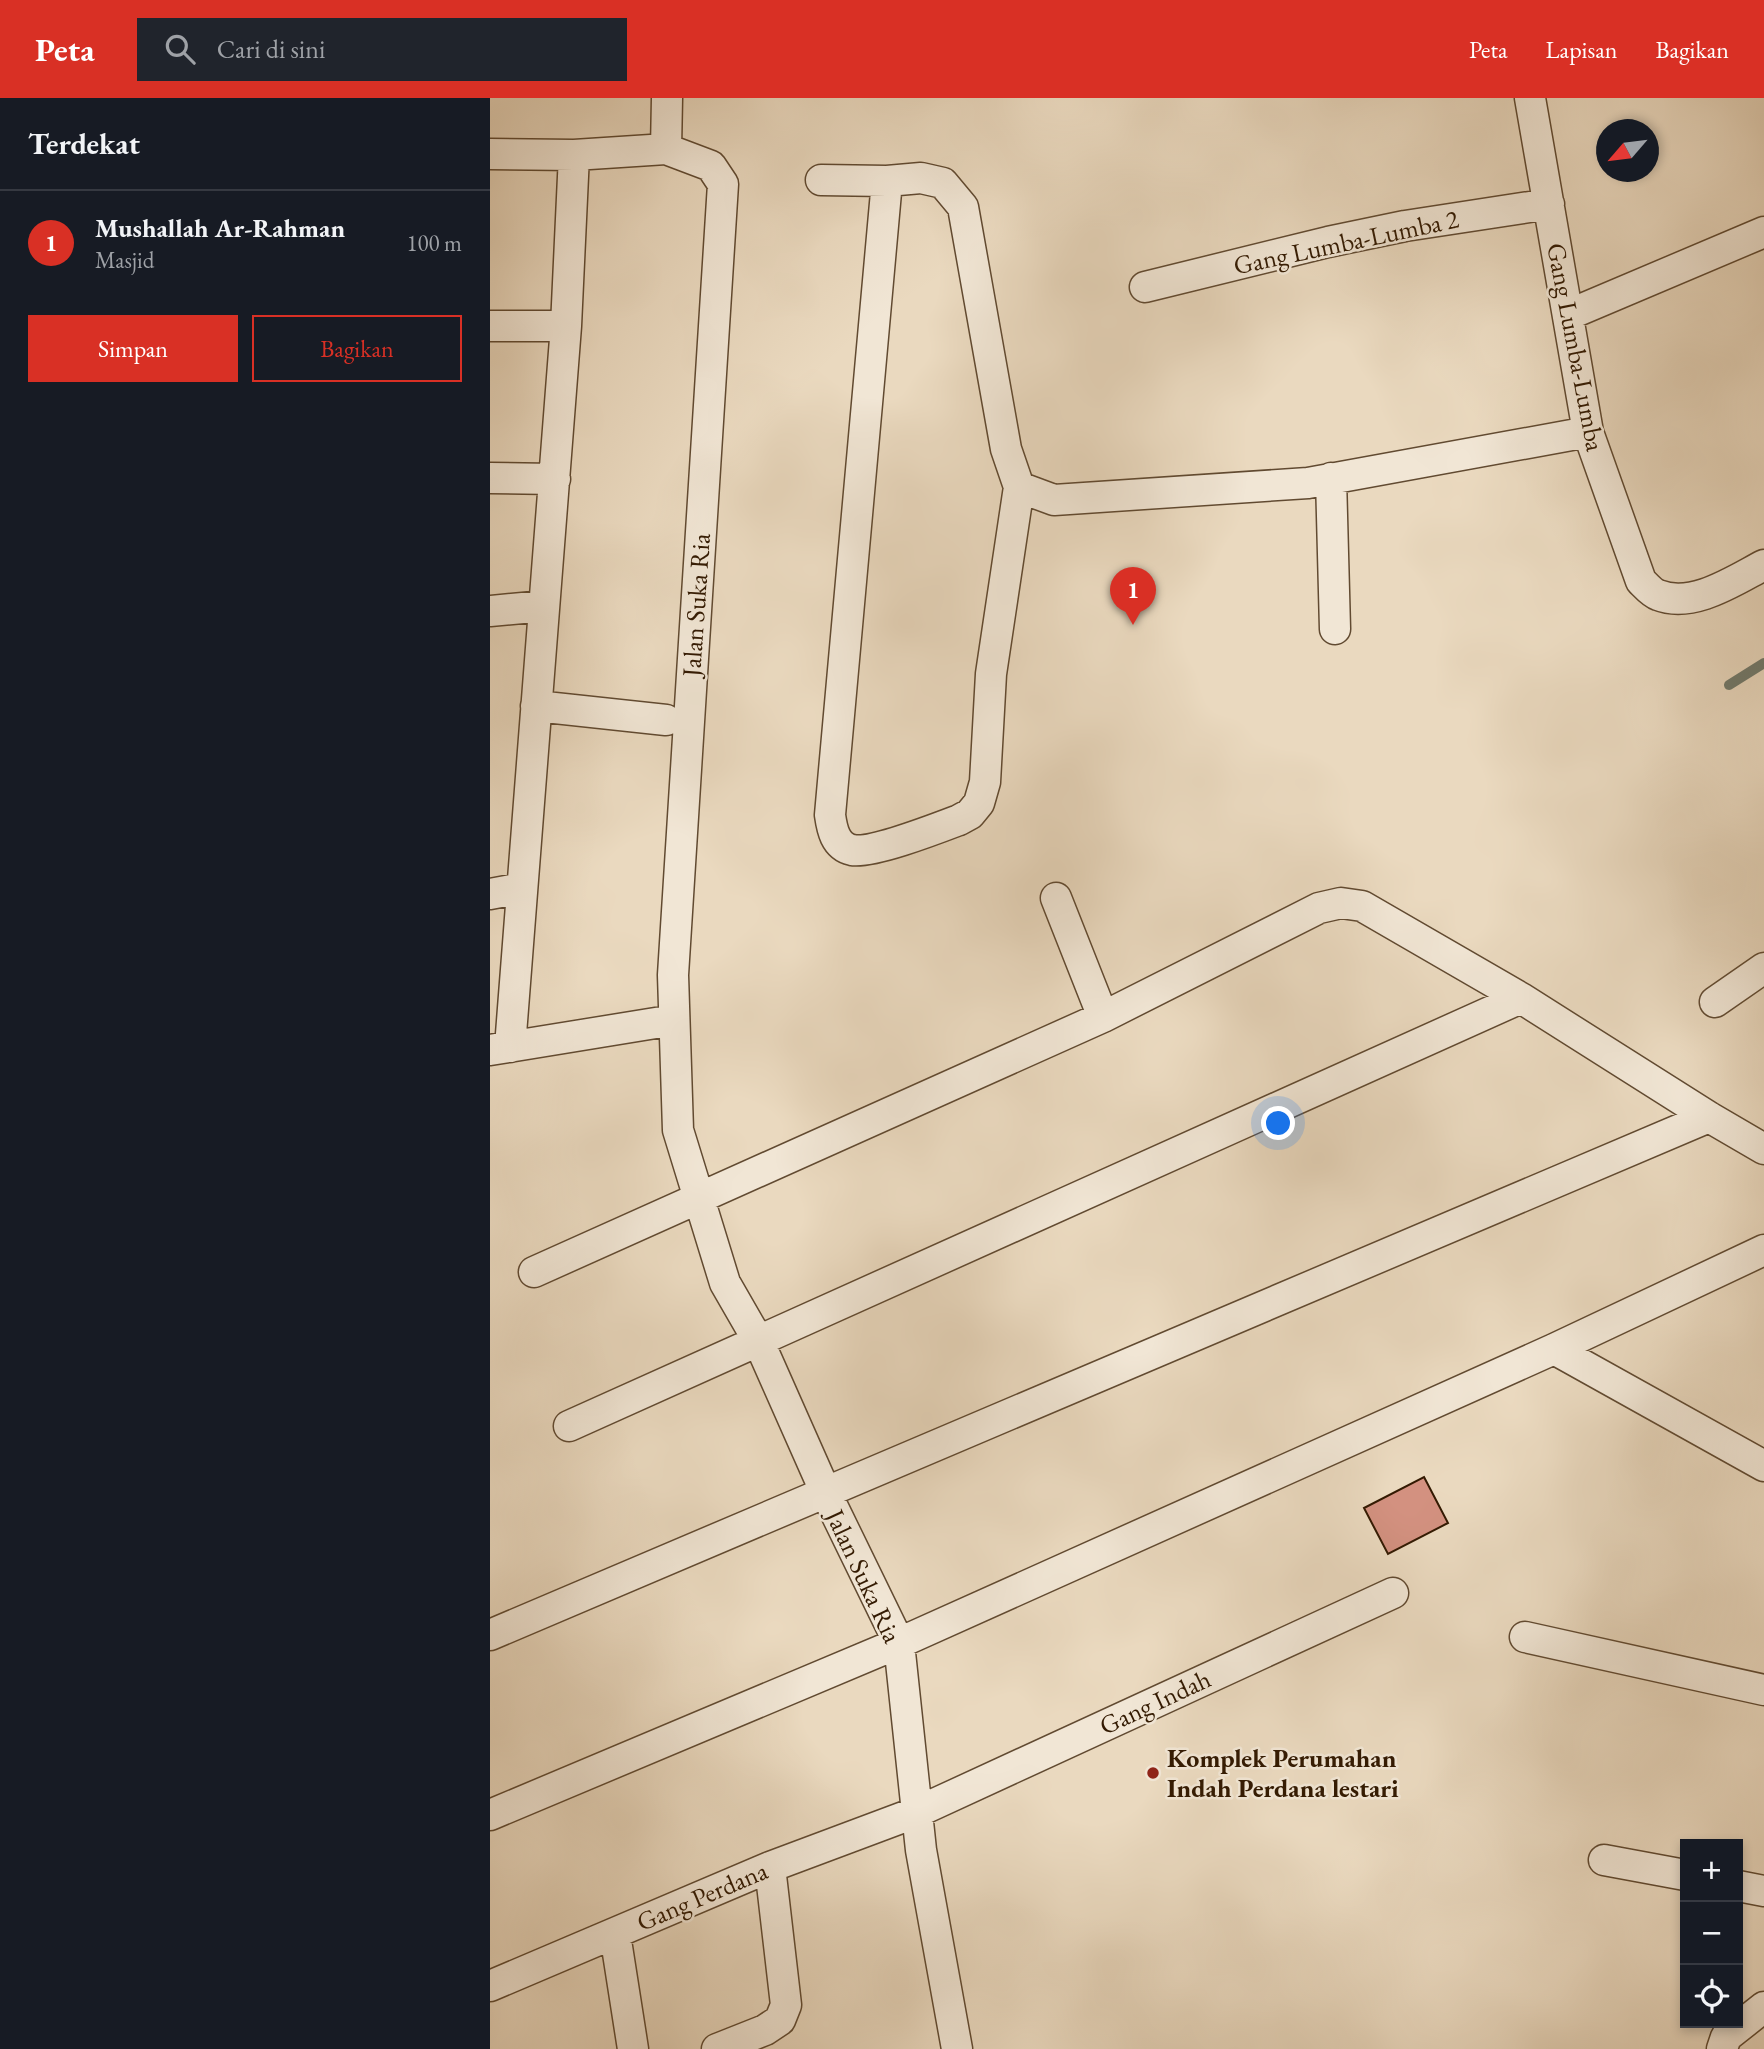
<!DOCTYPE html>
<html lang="id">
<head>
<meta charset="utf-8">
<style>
	:root { --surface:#171b24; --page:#20242c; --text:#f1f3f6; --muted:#9ea1a6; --line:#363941; --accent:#d93025 }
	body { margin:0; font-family:"EB Garamond",serif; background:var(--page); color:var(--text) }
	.controls { position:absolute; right:21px; bottom:21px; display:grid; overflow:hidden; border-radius:0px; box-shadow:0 4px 10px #0003 }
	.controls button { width:63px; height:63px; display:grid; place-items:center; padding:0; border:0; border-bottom:2px solid var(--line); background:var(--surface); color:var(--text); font:35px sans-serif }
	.compass { position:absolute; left:1106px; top:21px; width:63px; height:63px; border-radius:50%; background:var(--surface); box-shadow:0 4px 10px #0003; rotate:242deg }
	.you { position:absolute; left:789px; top:1026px; width:24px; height:24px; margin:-18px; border:5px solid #fff; border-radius:50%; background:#1a73e8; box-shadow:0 0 0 10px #1a73e833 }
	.badge { display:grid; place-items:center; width:46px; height:46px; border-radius:50%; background:var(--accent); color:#fff; font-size:23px; font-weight:700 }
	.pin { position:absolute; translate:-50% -58px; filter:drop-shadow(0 2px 4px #0008) }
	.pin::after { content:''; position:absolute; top:37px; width:24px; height:21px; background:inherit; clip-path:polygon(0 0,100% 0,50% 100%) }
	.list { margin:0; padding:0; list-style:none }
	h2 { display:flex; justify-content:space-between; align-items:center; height:91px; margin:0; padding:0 28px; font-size:30px }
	h2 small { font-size:23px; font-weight:400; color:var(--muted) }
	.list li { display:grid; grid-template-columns:46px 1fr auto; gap:21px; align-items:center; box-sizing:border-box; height:105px; padding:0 28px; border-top:2px solid var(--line) }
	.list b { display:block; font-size:26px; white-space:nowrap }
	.list p { margin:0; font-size:23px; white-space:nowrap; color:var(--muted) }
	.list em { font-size:23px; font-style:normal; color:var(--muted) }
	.actions { display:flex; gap:14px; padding:21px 28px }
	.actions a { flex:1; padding:16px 0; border:2px solid var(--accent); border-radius:0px; text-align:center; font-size:24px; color:var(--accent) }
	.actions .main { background:var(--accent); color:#fff }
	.icon { flex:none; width:38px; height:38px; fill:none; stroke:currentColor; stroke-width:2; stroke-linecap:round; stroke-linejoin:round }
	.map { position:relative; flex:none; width:1274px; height:1951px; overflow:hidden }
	header { display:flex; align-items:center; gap:42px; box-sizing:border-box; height:98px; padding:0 35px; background:var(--accent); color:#fff }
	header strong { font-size:33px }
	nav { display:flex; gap:38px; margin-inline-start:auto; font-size:24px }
	.search { width:490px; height:63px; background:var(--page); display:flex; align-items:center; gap:18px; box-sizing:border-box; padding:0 24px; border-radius:0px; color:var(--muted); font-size:26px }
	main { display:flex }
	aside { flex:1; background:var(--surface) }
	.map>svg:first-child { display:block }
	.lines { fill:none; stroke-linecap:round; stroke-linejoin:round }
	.stream { stroke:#707a6d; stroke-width:10 }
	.building { fill:#d39180; stroke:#331a02; stroke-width:2 }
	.street-casing { stroke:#614a31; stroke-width:33 }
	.street { stroke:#f1e6d5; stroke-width:30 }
	.poi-dot { fill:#8f2418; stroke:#f1e6d5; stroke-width:2.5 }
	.labels { text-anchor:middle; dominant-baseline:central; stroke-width:5; stroke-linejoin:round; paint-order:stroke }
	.street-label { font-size:26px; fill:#331a02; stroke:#f1e6d5 }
	.poi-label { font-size:26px; font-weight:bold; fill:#331a02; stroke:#f1e6d5; text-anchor:start }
</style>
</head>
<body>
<header>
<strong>Peta</strong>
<div class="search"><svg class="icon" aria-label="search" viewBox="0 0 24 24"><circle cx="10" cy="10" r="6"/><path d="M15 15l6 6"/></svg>Cari di sini</div>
<nav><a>Peta</a><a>Lapisan</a><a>Bagikan</a></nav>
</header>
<main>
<aside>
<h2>Terdekat<small></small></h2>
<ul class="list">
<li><span class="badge">1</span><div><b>Mushallah Ar-Rahman</b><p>Masjid</p></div><em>100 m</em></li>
</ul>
<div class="actions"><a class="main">Simpan</a><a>Bagikan</a></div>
</aside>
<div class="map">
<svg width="1274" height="1951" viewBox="0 0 1274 1951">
	<rect width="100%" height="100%" fill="#ead9bf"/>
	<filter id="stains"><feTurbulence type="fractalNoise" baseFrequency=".00286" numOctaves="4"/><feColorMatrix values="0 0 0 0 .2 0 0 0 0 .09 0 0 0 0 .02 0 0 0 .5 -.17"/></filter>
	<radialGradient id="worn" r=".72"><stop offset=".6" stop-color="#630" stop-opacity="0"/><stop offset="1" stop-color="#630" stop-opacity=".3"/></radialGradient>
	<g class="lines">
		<path class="stream" d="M 1239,587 L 1274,565"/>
	</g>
	<path class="building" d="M 934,1379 L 958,1425 L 898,1456 L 874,1410 Z"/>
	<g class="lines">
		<g class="street-casing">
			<path id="street" d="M 1040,0 L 1098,334 L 1151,483 C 1156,488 1162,495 1168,497 C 1203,511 1245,482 1274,467
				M 176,51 L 177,0
				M 0,56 L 84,57
				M 331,82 L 397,83
				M 655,189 L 838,144 L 915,128 L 1059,106
				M 1078,217 L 1274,134
				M 0,228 L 76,228
				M 0,380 L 65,381
				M 841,380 L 845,531
				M 529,389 L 501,576 L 495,684 L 489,705 L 480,716 L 469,722 C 448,730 381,756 362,752 C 345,748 342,731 340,717 L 397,83 L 431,80 L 453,85 L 473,109 L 516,351 L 529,389 L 564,402 L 818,385 L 1098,334
				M 0,513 L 54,508
				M 46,608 L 176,622
				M 0,796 L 32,790
				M 566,800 L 613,919
				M 1225,904 L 1274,870
				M 20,949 L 76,228 L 84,57 L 176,51 L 221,68 L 233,86 L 183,877 L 188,1032 L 235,1185 L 269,1244 L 335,1393 L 409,1545 L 431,1752 L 467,1951
				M 0,952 L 184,922
				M 44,1174 L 613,919 L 829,810 L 851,805 L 872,808 L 1031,900 L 1219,1019 L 1274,1051
				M 1064,1251 L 1274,1368
				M 79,1328 L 1031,900
				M 0,1537 L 1219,1019
				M 1035,1539 L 1274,1592
				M 0,1717 L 409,1545 L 1064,1251 L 1274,1152
				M 1114,1762 L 1195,1777
				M 1248,1788 L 1274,1793
				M 125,1836 L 143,1951
				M 0,1888 L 280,1769 L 427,1714 L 903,1495
				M 227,1951 L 275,1932 L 290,1922 L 296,1907 L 280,1769
				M 1232,1951 L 1236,1939 L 1274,1909"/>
		</g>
		<use href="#street" class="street"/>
	</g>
	<circle class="poi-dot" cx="663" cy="1675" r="7"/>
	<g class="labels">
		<g class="street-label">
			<text transform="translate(856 144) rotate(-12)">Gang Lumba-Lumba 2</text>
			<text transform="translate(1086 249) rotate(79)">Gang Lumba-Lumba</text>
			<text transform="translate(206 507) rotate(-86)">Jalan Suka Ria</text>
			<text transform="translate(374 1478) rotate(65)">Jalan Suka Ria</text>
			<text transform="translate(665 1604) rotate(-25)">Gang Indah</text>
			<text transform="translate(212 1798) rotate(-23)">Gang Perdana</text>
		</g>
		<g class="poi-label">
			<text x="677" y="1660">Komplek Perumahan<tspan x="677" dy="30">Indah Perdana lestari</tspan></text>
		</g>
	</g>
	<rect width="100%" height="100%" filter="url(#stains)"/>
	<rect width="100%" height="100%" fill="url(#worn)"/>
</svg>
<div class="controls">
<button>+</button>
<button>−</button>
<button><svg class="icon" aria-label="locate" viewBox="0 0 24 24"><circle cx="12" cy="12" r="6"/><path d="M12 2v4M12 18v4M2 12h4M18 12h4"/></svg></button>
</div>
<svg class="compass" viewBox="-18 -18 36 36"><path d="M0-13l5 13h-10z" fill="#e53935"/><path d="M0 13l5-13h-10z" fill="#9ea1a6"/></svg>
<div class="you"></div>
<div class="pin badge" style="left:643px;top:527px">1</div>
</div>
</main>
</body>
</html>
